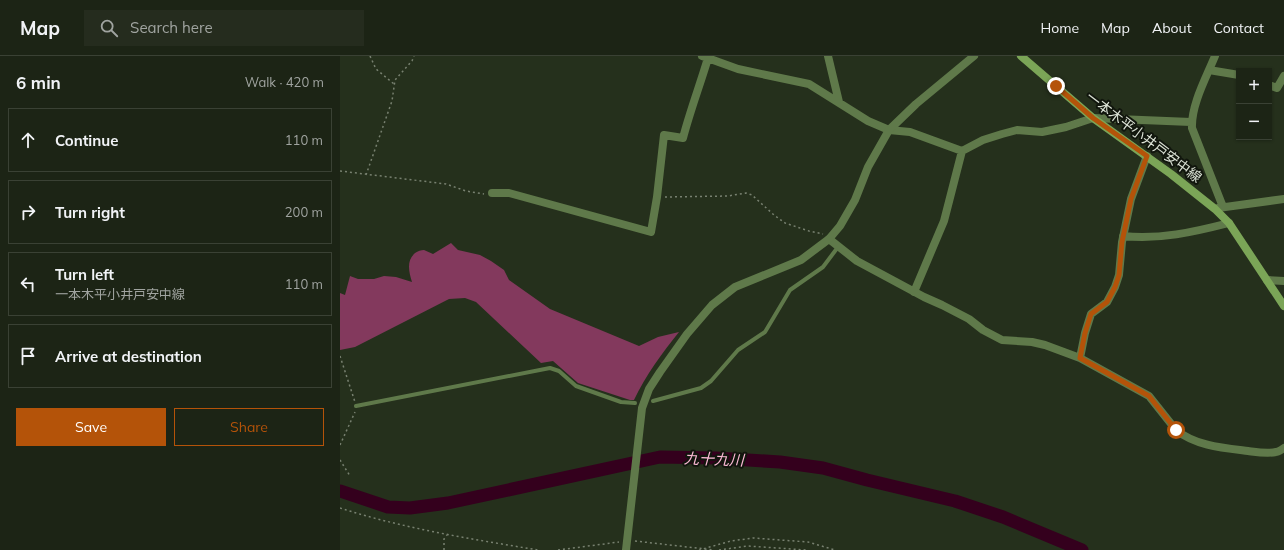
<!DOCTYPE html>
<html lang="en">
<head>
<meta charset="utf-8">
<style>
	:root { --surface:#1c2415; --page:#252c1e; --text:#f1f3f6; --muted:#a0a4a0; --line:#3a4134; --accent:#b45309 }
	body { margin:0; font-family:Mulish,"Noto Sans JP",sans-serif; background:var(--page); color:var(--text) }
	.controls { position:absolute; right:12px; top:12px; display:grid; overflow:hidden; border-radius:0px; box-shadow:0 1px 3px #0004 }
	.controls button { width:36px; height:36px; display:grid; place-items:center; padding:0; border:0; border-bottom:1px solid var(--line); background:var(--surface); color:var(--text); font:20px sans-serif }
	.stop { position:absolute; width:12px; height:12px; margin:-9px; border:3px solid #b45309; border-radius:50%; background:#fff }
	.stop.end { background:#b45309; border-color:#fff; box-shadow:0 1px 4px #0008 }
	.list { margin:0; padding:0; list-style:none }
	h2 { display:flex; justify-content:space-between; align-items:center; height:52px; margin:0; padding:0 16px; font-size:17px }
	h2 small { font-size:13px; font-weight:400; color:var(--muted) }
	.list li { display:grid; grid-template-columns:26px 1fr auto; gap:12px; align-items:center; box-sizing:border-box; height:64px; margin:0 8px 8px; padding:0 8px; border:1px solid var(--line); border-radius:0px }
	.list b { display:block; font-size:15px; white-space:nowrap }
	.list p { margin:0; font-size:13px; white-space:nowrap; color:var(--muted) }
	.list em { font-size:13px; font-style:normal; color:var(--muted) }
	.actions { display:flex; gap:8px; padding:12px 16px }
	.actions a { flex:1; padding:9px 0; border:1px solid var(--accent); border-radius:0px; text-align:center; font-size:14px; color:var(--accent) }
	.actions .main { background:var(--accent); color:#fff }
	.icon { flex:none; width:22px; height:22px; fill:none; stroke:currentColor; stroke-width:2; stroke-linecap:round; stroke-linejoin:round }
	.map { position:relative; flex:none; width:944px; height:494px; overflow:hidden }
	header { display:flex; align-items:center; gap:24px; box-sizing:border-box; height:56px; padding:0 20px; background:var(--surface); border-bottom:1px solid var(--line) }
	header strong { font-size:19px }
	nav { display:flex; gap:22px; margin-inline-start:auto; font-size:14px }
	.search { width:280px; height:36px; background:var(--page); display:flex; align-items:center; gap:10px; box-sizing:border-box; padding:0 14px; border-radius:0px; color:var(--muted); font-size:15px }
	main { display:flex }
	aside { flex:1; background:var(--surface) }
	.map>svg:first-child { display:block }
	.forest { fill:#83395d }
	.lines { fill:none; stroke-linecap:round; stroke-linejoin:round }
	.river { stroke:#34001d; stroke-width:13 }
	.path { stroke:#788170; stroke-width:1.5; stroke-dasharray:2 3; stroke-linecap:butt }
	.service { stroke:#5f794a; stroke-width:4 }
	.minor { stroke:#5f794a; stroke-width:8 }
	.tertiary { stroke:#5f794a; stroke-width:8 }
	.secondary { stroke:#7ba557; stroke-width:8 }
	.route { stroke:#b45309; stroke-width:5 }
	.labels { text-anchor:middle; dominant-baseline:central; stroke-width:4; stroke-linejoin:round; paint-order:stroke }
	.street-label { font-size:14px; fill:#dce3d6; stroke:#11160d }
	.water-label { font-size:15px; font-style:italic; fill:#fcb9d5; stroke:#11160d }
</style>
</head>
<body>
<header>
<strong>Map</strong>
<div class="search"><svg class="icon" aria-label="search" viewBox="0 0 24 24"><circle cx="10" cy="10" r="6"/><path d="M15 15l6 6"/></svg>Search here</div>
<nav><a>Home</a><a>Map</a><a>About</a><a>Contact</a></nav>
</header>
<main>
<aside>
<h2>6 min<small>Walk · 420 m</small></h2>
<ul class="list">
<li><svg class="icon" aria-label="ahead" viewBox="0 0 24 24"><path d="M12 20V5M6 11l6-6 6 6"/></svg><div><b>Continue</b></div><em>110 m</em></li>
<li><svg class="icon" aria-label="right" viewBox="0 0 24 24"><path d="M7 20v-9h11M14 6l5 5-5 5"/></svg><div><b>Turn right</b></div><em>200 m</em></li>
<li><svg class="icon" aria-label="left" viewBox="0 0 24 24"><path d="M17 20v-9H6M10 6l-5 5 5 5"/></svg><div><b>Turn left</b><p>一本木平小井戸安中線</p></div><em>110 m</em></li>
<li><svg class="icon" aria-label="arrive" viewBox="0 0 24 24"><path d="M6 21V4h12l-3 4 3 4H6"/></svg><div><b>Arrive at destination</b></div></li>
</ul>
<div class="actions"><a class="main">Save</a><a>Share</a></div>
</aside>
<div class="map">
<svg width="944" height="494" viewBox="0 0 944 494">
	<rect width="100%" height="100%" fill="#25301c"/>
	<path class="forest" d="M 111,187 L 118,194 L 140,199 L 151,205 L 164,214 L 169,224 L 210,253 L 299,290 L 318,281 L 339,276 C 322,297 306,319 294,344 L 290,344 L 238,327 L 213,305 L 201,307 L 136,246 L 125,242 L 109,243 L 15,291 L 0,294 L 0,237 L 5,239 L 10,220 L 18,223 L 34,223 L 44,220 L 56,221 L 72,226 C 69,216 66,205 75,197 C 78,195 81,194 84,194 C 87,195 90,197 93,198 Z"/>
	<g class="lines">
		<path class="river" d="M 0,435 L 48,451 L 70,452 L 108,447 L 320,401 L 376,402 L 440,406 L 483,412 L 527,424 L 615,445 L 663,461 L 742,494"/>
		<path class="path" d="M 30,0 L 36,13 L 54,28
			M 0,115 L 106,128 L 126,135 L 144,138
			M 26,119 L 52,45 L 55,24 L 72,5 L 74,0
			M 325,141 L 388,140 L 406,137 L 412,139 L 434,159 L 445,167 L 469,175 L 483,178
			M 0,300 L 15,346
			M 0,389 L 15,356
			M 0,404 L 10,420
			M 0,452 C 65,473 132,483 198,494
			M 295,485 L 374,494
			M 104,494 L 104,483 L 107,479
			M 218,494 L 279,486
			M 359,494 L 391,485 L 413,482 L 468,486 L 495,494
			M 379,494 L 408,490 L 466,494"/>
		<path class="service" d="M 313,345 L 361,332 L 371,325 L 398,294 L 425,276 L 450,234 L 483,211 L 498,191
			M 16,350 L 210,312 L 219,315 L 236,330 L 281,346 L 295,347"/>
		<path class="minor" d="M 362,0 L 398,13 L 469,28 L 528,65 L 549,74 L 570,76 L 622,95
			M 488,0 L 499,46
			M 875,0 C 866,22 851,49 852,72 L 883,151
			M 869,14 L 899,19
			M 929,29 L 937,32 L 944,20
			M 152,137 L 169,137 L 311,176 L 317,141 L 324,79 L 343,82 C 350,55 360,29 368,2
			M 878,152 L 944,143
			M 783,180 C 819,184 854,176 889,167
			M 489,183 L 517,205 L 584,241 L 602,249 L 629,263 L 643,274 L 662,284 L 692,286 L 705,289 L 740,302 L 809,340 L 836,374 C 856,390 883,392 908,395 C 916,396 927,398 936,396 C 938,396 941,394 944,392
			M 927,224 L 944,225
			M 574,236 L 604,165 L 622,95 L 643,84 L 662,78 L 677,74 L 702,76 L 726,71 L 753,62 L 851,66
			M 740,302 L 745,277 L 751,258 L 767,246 L 775,231 L 779,219 L 782,186 L 791,143 L 807,100"/>
		<path class="tertiary" d="M 286,494 L 302,352 L 309,333 L 320,316 L 347,278 L 372,249 L 395,231 L 461,204 L 489,183 L 500,170 L 515,144 L 528,111 L 549,74 L 576,48 L 634,0"/>
		<path class="secondary" d="M 681,0 L 753,62 L 831,118 L 875,153 L 889,167 L 944,250"/>
	</g>
	<g class="lines">
		<path class="route" d="M 716,30 L 753,62 L 807,100 L 791,143 L 782,186 L 779,219 L 775,231 L 767,246 L 751,258 L 745,277 L 740,302 L 809,340 L 836,374"/>
	</g>
	<g class="labels">
		<g class="street-label">
			<text transform="translate(804 81) rotate(37)">一本木平小井戸安中線</text>
		</g>
		<g class="water-label">
			<text transform="translate(374 403) rotate(2)">九十九川</text>
		</g>
	</g>
</svg>
<div class="controls">
<button>+</button>
<button>−</button>
</div>
<div class="stop" style="left:836px;top:374px"></div>
<div class="stop end" style="left:716px;top:30px"></div>
</div>
</main>
</body>
</html>
